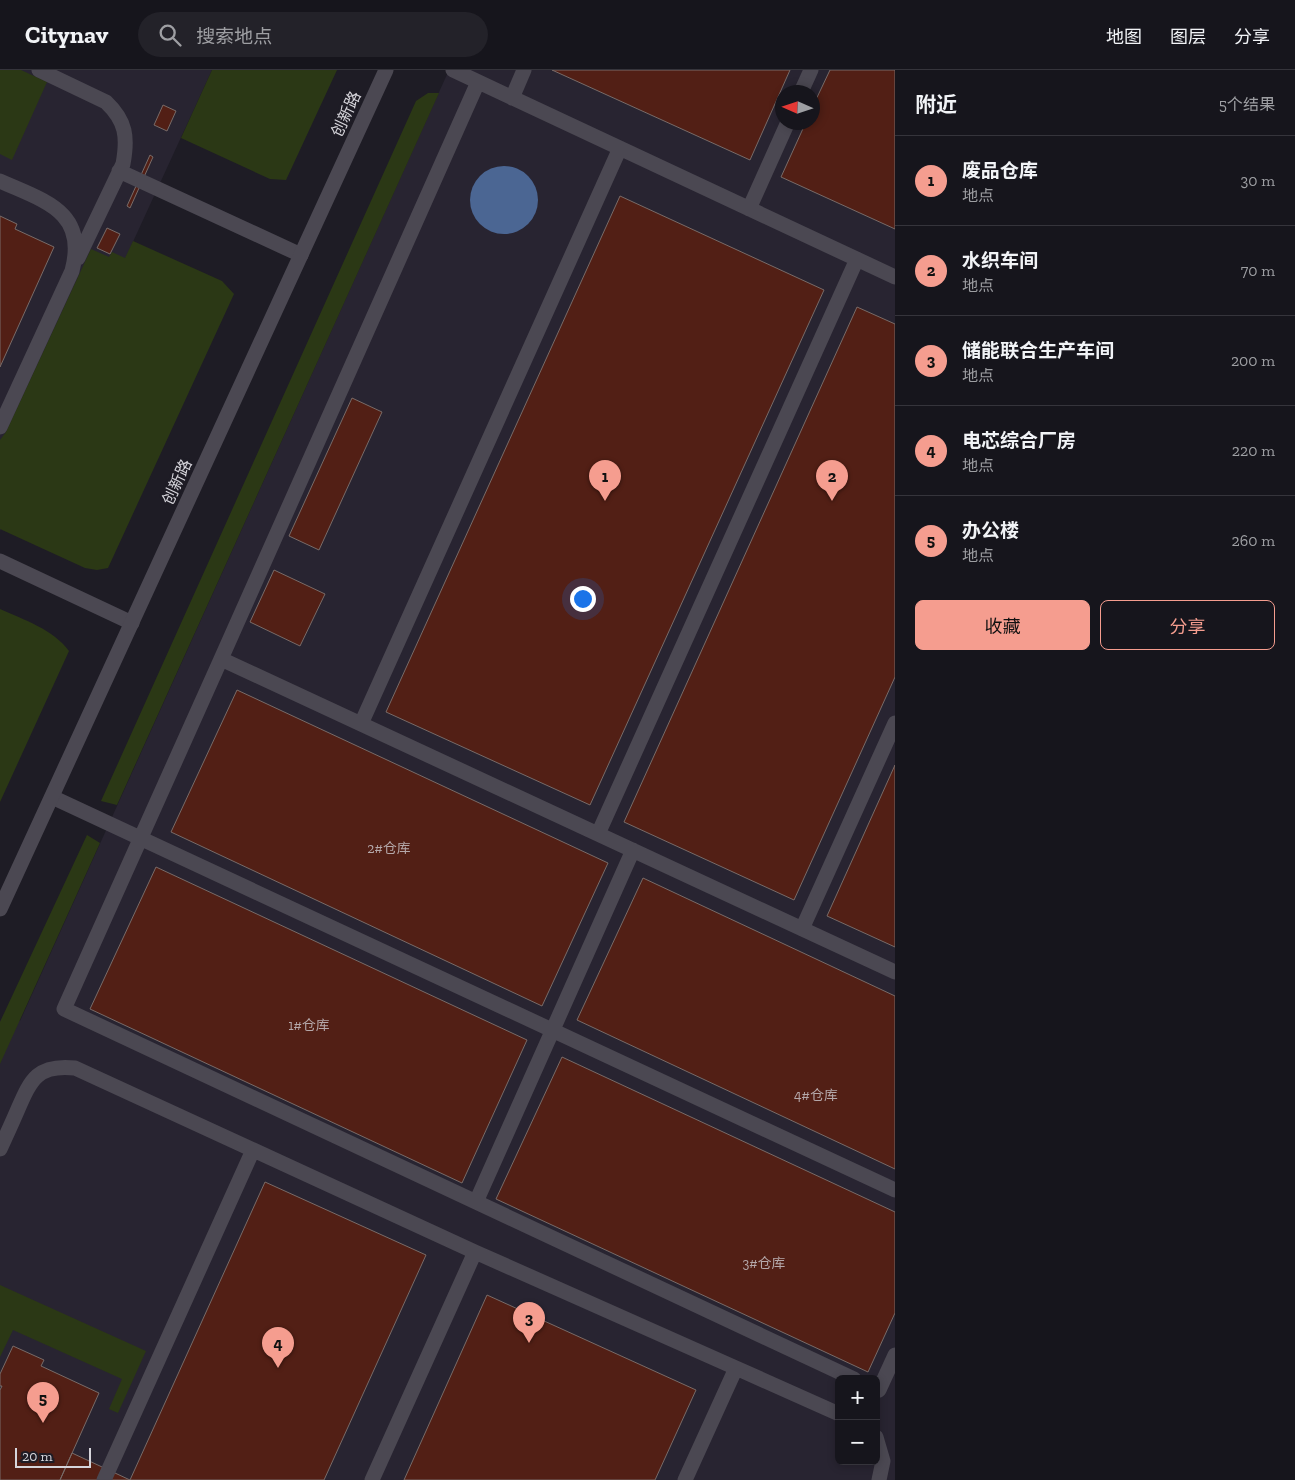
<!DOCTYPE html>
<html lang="zh">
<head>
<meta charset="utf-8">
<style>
	:root { --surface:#16151c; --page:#232229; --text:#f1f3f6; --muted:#9e9fa3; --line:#35343b; --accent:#f59d8f }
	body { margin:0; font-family:"Zilla Slab","Noto Sans SC",serif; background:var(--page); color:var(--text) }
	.controls { position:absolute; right:15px; bottom:15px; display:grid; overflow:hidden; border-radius:8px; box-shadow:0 2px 8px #0003 }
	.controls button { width:45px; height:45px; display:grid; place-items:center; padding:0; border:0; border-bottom:1px solid var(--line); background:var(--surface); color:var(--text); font:25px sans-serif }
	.compass { position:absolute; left:775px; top:15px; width:45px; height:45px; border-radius:50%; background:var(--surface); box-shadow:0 2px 8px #0003; rotate:273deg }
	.scale { position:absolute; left:15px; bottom:12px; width:76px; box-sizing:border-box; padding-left:5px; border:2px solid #d6d5db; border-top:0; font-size:14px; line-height:18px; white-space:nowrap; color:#d6d5db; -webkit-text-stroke:4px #1e1c25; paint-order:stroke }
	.you { position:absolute; left:582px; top:528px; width:18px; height:18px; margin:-12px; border:4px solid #fff; border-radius:50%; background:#1a73e8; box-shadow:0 0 0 8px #1a73e833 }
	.badge { display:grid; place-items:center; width:32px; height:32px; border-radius:50%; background:var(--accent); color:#111; font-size:16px; font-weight:700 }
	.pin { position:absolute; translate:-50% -41px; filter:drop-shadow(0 1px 2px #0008) }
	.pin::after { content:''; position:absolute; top:26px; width:18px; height:15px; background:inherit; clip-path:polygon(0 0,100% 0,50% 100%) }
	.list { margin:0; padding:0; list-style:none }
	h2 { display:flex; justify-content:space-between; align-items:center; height:65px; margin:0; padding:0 20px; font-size:21px }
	h2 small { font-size:16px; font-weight:400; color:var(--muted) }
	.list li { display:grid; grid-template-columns:32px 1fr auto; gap:15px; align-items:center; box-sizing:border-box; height:90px; padding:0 20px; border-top:1px solid var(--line) }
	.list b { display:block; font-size:19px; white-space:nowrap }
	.list p { margin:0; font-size:16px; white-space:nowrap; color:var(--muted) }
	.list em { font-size:16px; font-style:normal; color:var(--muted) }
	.actions { display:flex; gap:10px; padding:15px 20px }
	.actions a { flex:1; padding:11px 0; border:1px solid var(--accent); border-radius:8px; text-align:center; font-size:18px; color:var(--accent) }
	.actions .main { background:var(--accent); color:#111 }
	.icon { flex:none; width:28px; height:28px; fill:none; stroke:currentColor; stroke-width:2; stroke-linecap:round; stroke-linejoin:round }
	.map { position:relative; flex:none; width:895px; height:1410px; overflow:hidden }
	header { display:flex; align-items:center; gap:30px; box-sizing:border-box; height:70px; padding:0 25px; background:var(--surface); border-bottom:1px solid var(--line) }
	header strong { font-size:24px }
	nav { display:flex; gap:28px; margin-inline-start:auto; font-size:18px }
	.search { width:350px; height:45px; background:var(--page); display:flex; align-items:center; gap:12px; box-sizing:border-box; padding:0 18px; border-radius:28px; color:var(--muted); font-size:19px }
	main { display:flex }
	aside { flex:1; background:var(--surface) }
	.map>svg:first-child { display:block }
	.built { fill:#282431; fill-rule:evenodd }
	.green { fill:#2b3815 }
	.water { fill:#4b6693 }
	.building { fill:#521f15; stroke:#786b68 }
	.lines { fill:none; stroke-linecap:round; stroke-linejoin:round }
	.service { stroke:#4b4852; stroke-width:15 }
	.secondary { stroke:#4b4852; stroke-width:15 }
	.labels { text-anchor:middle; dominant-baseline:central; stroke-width:5; stroke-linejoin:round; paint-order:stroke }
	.number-label { font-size:14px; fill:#b5a8aa }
	.street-label { font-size:16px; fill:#d6d5db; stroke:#1e1c25 }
</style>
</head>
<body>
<header>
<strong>Citynav</strong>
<div class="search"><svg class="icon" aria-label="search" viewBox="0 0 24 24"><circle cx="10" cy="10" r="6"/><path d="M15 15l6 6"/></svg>搜索地点</div>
<nav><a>地图</a><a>图层</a><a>分享</a></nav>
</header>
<main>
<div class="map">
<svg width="895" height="1410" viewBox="0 0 895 1410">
	<rect width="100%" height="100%" fill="#1e1c25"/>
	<path class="built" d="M 0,0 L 212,0 L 0,461 Z
		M 449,0 L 895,0 L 895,1410 L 0,1410 L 0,952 L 4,944 L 20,951 ZM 782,22 L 812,22 L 812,52 L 782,52 ZM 839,1309 L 876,1309 L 876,1391 L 839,1391 Z"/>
	<path class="green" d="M 0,0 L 21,0 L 47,12 L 12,90 L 0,84 Z
		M 212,0 L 337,0 L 286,110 L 270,109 L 181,68 Z
		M 428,23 L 439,23 L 117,735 L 101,731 L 416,31 Z
		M 133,171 L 222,211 L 234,224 L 108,498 L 97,500 L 85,498 L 0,459 L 0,370 L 6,362 L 91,179 L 109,187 L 112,182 L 125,188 Z
		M 0,539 C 24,550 53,559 69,581 L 0,732 Z
		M 87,765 L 100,773 L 0,994 L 0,952 Z
		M 0,1215 L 146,1281 L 118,1343 L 109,1339 L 122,1309 L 13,1260 L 0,1287 Z"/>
	<path class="water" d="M470 130a34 34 0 1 1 68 0a34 34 0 1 1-68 0Z"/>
	<path class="building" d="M 552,0 L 790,0 L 750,90 Z
		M 830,0 L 895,0 L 895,159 L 781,107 L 806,52 L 812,52 L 812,38 Z
		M 163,35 L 176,41 L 167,61 L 154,55 Z
		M 150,85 L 153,87 L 130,138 L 127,136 Z
		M 620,126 L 824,220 L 590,735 L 386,642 Z
		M 0,146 L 17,154 L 15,159 L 54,177 L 0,297 Z
		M 107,158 L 120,164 L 110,184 L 97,178 Z
		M 857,237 L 895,254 L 895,607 L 794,830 L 624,752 Z
		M 352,328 L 382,342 L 319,480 L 289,466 Z
		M 274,500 L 325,524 L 300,576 L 250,552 Z
		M 237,620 L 608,793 L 542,936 L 171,762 Z
		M 895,695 L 895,877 L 827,846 Z
		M 156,797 L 527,970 L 462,1113 L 90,939 Z
		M 643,808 L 895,926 L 895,1099 L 577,950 Z
		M 562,987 L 895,1142 L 895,1243 L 868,1302 L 496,1129 Z
		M 265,1112 L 426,1185 L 324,1410 L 130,1410 Z
		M 487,1225 L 696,1320 L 655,1410 L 404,1410 Z
		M 13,1276 L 44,1290 L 41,1296 L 99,1323 L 60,1410 L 0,1410 L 0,1320 L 2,1316 L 0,1316 L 0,1304 Z
		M 72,1383 L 130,1410 L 60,1410 Z"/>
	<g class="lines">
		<path class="service" d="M 39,0 L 106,32 C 126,51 128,67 123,94 L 78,188
			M 453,0 L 895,207
			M 801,22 L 811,0
			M 512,28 L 524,0
			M 119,101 L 301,185
			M 0,111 C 44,131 88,141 72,201 L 0,357
			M 749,139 L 788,52
			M 0,491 L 132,553
			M 221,589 L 478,12
			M 361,654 L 620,78
			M 52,727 L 895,1120
			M 598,764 L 857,189
			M 802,859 L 895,653
			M 0,1079 C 6,1066 12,1053 18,1039 C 31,1009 38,994 75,998 L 475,1182 L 372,1410
			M 476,1132 L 633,780
			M 475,1182 L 736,1298 L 685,1410
			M 736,1298 L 839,1344
			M 854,1309 L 64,939 L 221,589 L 895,902
			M 876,1319 L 879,1320 L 895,1285
			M 876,1367 L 883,1391 L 879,1410
			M 104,1410 L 253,1080"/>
		<path class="secondary" d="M 0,839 L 386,0"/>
	</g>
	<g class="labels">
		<g class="number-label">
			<text x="389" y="778">2#仓库</text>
			<text x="309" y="955">1#仓库</text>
			<text x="816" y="1025">4#仓库</text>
			<text x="764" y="1193">3#仓库</text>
		</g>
		<g class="street-label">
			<text transform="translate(346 44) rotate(-65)">创新路</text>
			<text transform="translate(177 412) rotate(-65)">创新路</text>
		</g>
	</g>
</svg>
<div class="controls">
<button>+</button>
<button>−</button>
</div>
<svg class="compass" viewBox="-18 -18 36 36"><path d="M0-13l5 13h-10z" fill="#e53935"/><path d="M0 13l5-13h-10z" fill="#9e9fa3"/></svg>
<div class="scale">20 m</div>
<div class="you"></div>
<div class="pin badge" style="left:605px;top:431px">1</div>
<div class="pin badge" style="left:832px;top:431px">2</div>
<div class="pin badge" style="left:529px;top:1273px">3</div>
<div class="pin badge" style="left:278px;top:1298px">4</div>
<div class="pin badge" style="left:43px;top:1353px">5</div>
</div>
<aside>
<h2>附近<small>5个结果</small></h2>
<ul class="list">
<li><span class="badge">1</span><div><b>废品仓库</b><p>地点</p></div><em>30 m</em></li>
<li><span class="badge">2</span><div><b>水织车间</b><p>地点</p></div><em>70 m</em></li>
<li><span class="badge">3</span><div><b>储能联合生产车间</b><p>地点</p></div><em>200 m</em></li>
<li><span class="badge">4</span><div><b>电芯综合厂房</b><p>地点</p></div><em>220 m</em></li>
<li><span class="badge">5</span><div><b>办公楼</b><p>地点</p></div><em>260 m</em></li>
</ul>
<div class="actions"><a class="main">收藏</a><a>分享</a></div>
</aside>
</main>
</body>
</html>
